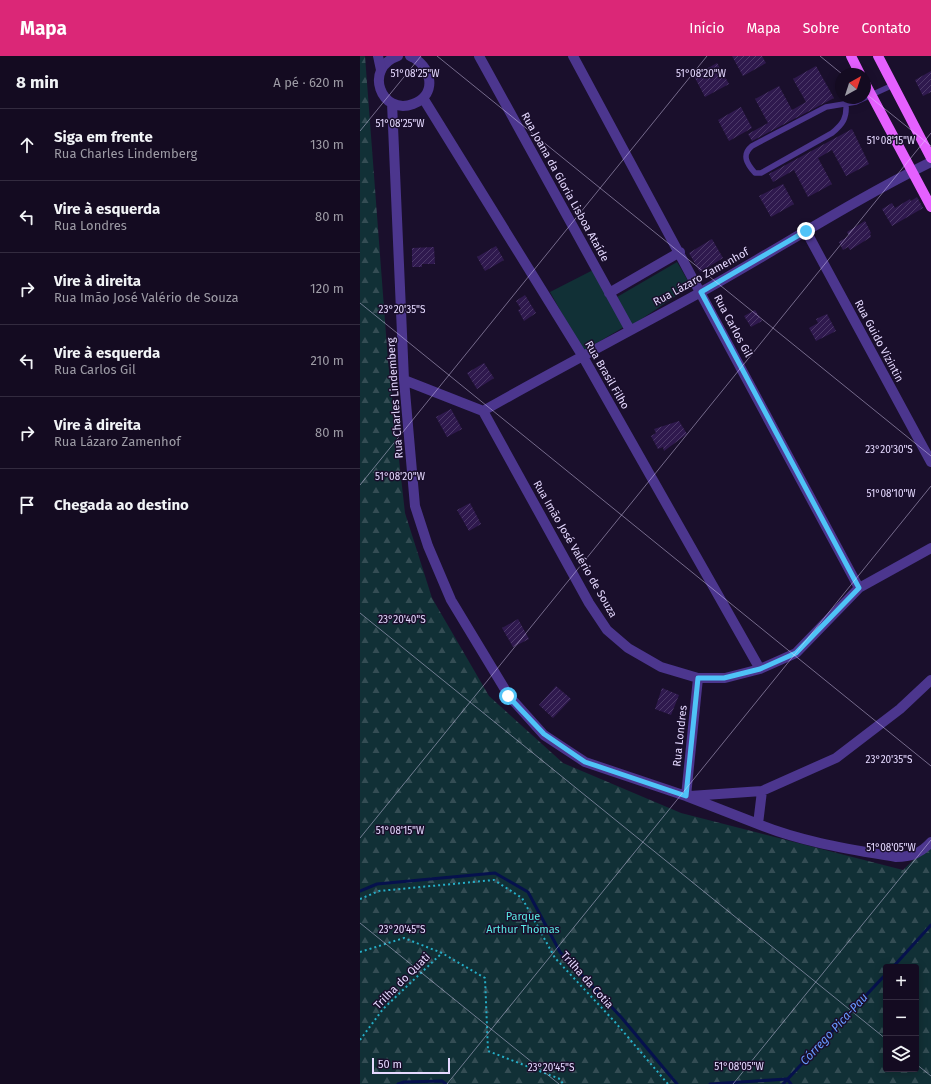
<!DOCTYPE html>
<html lang="pt">
<head>
<meta charset="utf-8">
<style>
	:root { --surface:#140b21; --page:#21192e; --text:#f1f3f6; --muted:#9d9ba5; --line:#332b3f; --accent:#db2777 }
	body { margin:0; font-family:"Fira Sans",sans-serif; background:var(--page); color:var(--text) }
	.controls { position:absolute; right:12px; bottom:12px; display:grid; overflow:hidden; border-radius:4px; box-shadow:0 2px 10px #0003 }
	.controls button { width:36px; height:36px; display:grid; place-items:center; padding:0; border:0; border-bottom:1px solid var(--line); background:var(--surface); color:var(--text); font:20px sans-serif }
	.compass { position:absolute; left:475px; top:12px; width:36px; height:36px; border-radius:50%; background:var(--surface); box-shadow:0 2px 10px #0003; rotate:39deg }
	.scale { position:absolute; left:12px; bottom:10px; width:78px; box-sizing:border-box; padding-left:4px; border:2px solid #e5d9ff; border-top:0; font-size:11px; line-height:14px; white-space:nowrap; color:#e5d9ff; -webkit-text-stroke:3px #1a0f2c; paint-order:stroke }
	.stop { position:absolute; width:12px; height:12px; margin:-9px; border:3px solid #4fc3f7; border-radius:50%; background:#fff }
	.stop.end { background:#4fc3f7; border-color:#fff; box-shadow:0 1px 4px #0008 }
	.list { margin:0; padding:0; list-style:none }
	h2 { display:flex; justify-content:space-between; align-items:center; height:52px; margin:0; padding:0 16px; font-size:17px }
	h2 small { font-size:13px; font-weight:400; color:var(--muted) }
	.list li { display:grid; grid-template-columns:26px 1fr auto; gap:12px; align-items:center; box-sizing:border-box; height:72px; padding:0 16px; border-top:1px solid var(--line) }
	.list b { display:block; font-size:15px; white-space:nowrap }
	.list p { margin:0; font-size:13px; white-space:nowrap; color:var(--muted) }
	.list em { font-size:13px; font-style:normal; color:var(--muted) }
	.icon { flex:none; width:22px; height:22px; fill:none; stroke:currentColor; stroke-width:2; stroke-linecap:round; stroke-linejoin:round }
	.map { position:relative; flex:none; width:571px; height:1028px; overflow:hidden }
	header { display:flex; align-items:center; gap:24px; box-sizing:border-box; height:56px; padding:0 20px; background:var(--accent); color:#fff }
	header strong { font-size:19px }
	nav { display:flex; gap:22px; margin-inline-start:auto; font-size:14px }
	main { display:flex }
	aside { flex:1; background:var(--surface) }
	.map>svg:first-child { display:block }
	.forest { fill:url(#forest-firs); fill-rule:evenodd }
	.park { fill:#113036 }
	.lines { fill:none; stroke-linecap:round; stroke-linejoin:round }
	.stream { stroke:#06114d; stroke-width:3 }
	.building { fill:url(#building-hatch) }
	.path { stroke:#25aec7; stroke-width:2; stroke-dasharray:2 3; stroke-linecap:butt }
	.service { stroke:#4c368e; stroke-width:5.5 }
	.minor { stroke:#4c368e; stroke-width:10 }
	.tertiary { stroke:#4c368e; stroke-width:10 }
	.primary { stroke:#e560ff; stroke-width:10 }
	.route { stroke:#4fc3f7; stroke-width:5 }
	.ticks { fill:none; stroke:#e5d9ff; stroke-width:1; stroke-opacity:0.45 }
	.labels { text-anchor:middle; dominant-baseline:central; stroke-width:3; stroke-linejoin:round; paint-order:stroke }
	.street-label { font-size:11px; fill:#e5d9ff; stroke:#1a0f2c }
	.park-label { font-size:11px; fill:#5aeae5; stroke:#1a0f2c }
	.water-label { font-size:12px; font-style:italic; fill:#6799ff; stroke:#1a0f2c }
	.ticks-label { font-size:10px; text-anchor:middle; fill:#e5d9ff; stroke:#1a0f2c; stroke-width:3; stroke-linejoin:round; paint-order:stroke }
</style>
</head>
<body>
<header>
<strong>Mapa</strong>
<nav><a>Início</a><a>Mapa</a><a>Sobre</a><a>Contato</a></nav>
</header>
<main>
<aside>
<h2>8 min<small>A pé · 620 m</small></h2>
<ul class="list">
<li><svg class="icon" aria-label="ahead" viewBox="0 0 24 24"><path d="M12 20V5M6 11l6-6 6 6"/></svg><div><b>Siga em frente</b><p>Rua Charles Lindemberg</p></div><em>130 m</em></li>
<li><svg class="icon" aria-label="left" viewBox="0 0 24 24"><path d="M17 20v-9H6M10 6l-5 5 5 5"/></svg><div><b>Vire à esquerda</b><p>Rua Londres</p></div><em>80 m</em></li>
<li><svg class="icon" aria-label="right" viewBox="0 0 24 24"><path d="M7 20v-9h11M14 6l5 5-5 5"/></svg><div><b>Vire à direita</b><p>Rua Imão José Valério de Souza</p></div><em>120 m</em></li>
<li><svg class="icon" aria-label="left" viewBox="0 0 24 24"><path d="M17 20v-9H6M10 6l-5 5 5 5"/></svg><div><b>Vire à esquerda</b><p>Rua Carlos Gil</p></div><em>210 m</em></li>
<li><svg class="icon" aria-label="right" viewBox="0 0 24 24"><path d="M7 20v-9h11M14 6l5 5-5 5"/></svg><div><b>Vire à direita</b><p>Rua Lázaro Zamenhof</p></div><em>80 m</em></li>
<li><svg class="icon" aria-label="arrive" viewBox="0 0 24 24"><path d="M6 21V4h12l-3 4 3 4H6"/></svg><div><b>Chegada ao destino</b></div></li>
</ul>
</aside>
<div class="map">
<svg width="571" height="1028" viewBox="0 0 571 1028">
	<defs>
		<pattern id="forest-firs" width="22" height="20" patternUnits="userSpaceOnUse"><rect width="22" height="20" fill="#113036"/><path d="M5 1l3.5 6h-7zM16 11l3.5 6h-7z" fill="#344d54"/></pattern>
		<pattern id="building-hatch" width="6" height="6" patternUnits="userSpaceOnUse"><rect width="6" height="6" fill="#2f194e"/><path d="M-1 1l2-2M0 6l6-6M5 7l2-2" fill="none" stroke="#4d3a69"/></pattern>
	</defs>
	<rect width="100%" height="100%" fill="#1a0f2c"/>
	<path class="forest" d="M 0,0 L 5,0 L 28,305 L 45,457 L 72,542 L 129,640 L 203,707 L 321,757 L 543,814 L 571,787 L 571,1028 L 0,1028 ZM 526,911 L 556,911 L 556,1013 L 526,1013 Z"/>
	<path class="park" d="M 317,206 L 331,230 L 271,270 L 257,241 Z
		M 233,214 L 264,271 L 223,295 L 190,236 Z"/>
	<g class="lines">
		<path class="stream" d="M 0,835 L 17,828 L 135,817 L 168,836 L 200,896 L 261,961 L 317,1028
			M 533,911 L 571,869
			M 38,1028 L 44,1026 L 82,1025 L 86,1028
			M 350,1028 L 427,1023 L 431,1028
			M 423,1028 L 526,918"/>
	</g>
	<path class="building" d="M 372,0 L 402,0 L 406,7 L 383,20 Z
		M 357,7 L 369,28 L 345,41 L 334,20 Z
		M 456,10 L 474,42 L 392,85 L 388,78 L 408,67 L 395,43 L 419,30 L 432,54 L 446,46 L 433,23 Z
		M 571,15 L 571,36 L 563,40 L 555,24 Z
		M 381,51 L 392,72 L 369,85 L 358,64 Z
		M 492,73 L 509,108 L 486,120 L 472,94 L 458,102 L 472,128 L 448,141 L 434,114 L 413,126 L 409,118 Z
		M 423,128 L 434,148 L 411,161 L 399,140 Z
		M 557,141 L 563,152 L 532,170 L 522,153 L 532,147 L 535,152 L 550,143 L 551,145 Z
		M 505,165 L 511,177 L 510,178 L 511,181 L 490,194 L 488,191 L 483,194 L 479,186 L 489,180 L 487,176 Z
		M 352,183 L 363,202 L 340,216 L 329,197 Z
		M 136,190 L 144,204 L 125,215 L 117,201 Z
		M 74,191 L 75,208 L 62,208 L 62,211 L 52,211 L 52,192 Z
		M 165,239 L 176,257 L 164,265 L 158,254 L 161,253 L 156,245 Z
		M 395,254 L 402,265 L 391,271 L 384,260 Z
		M 467,258 L 476,275 L 456,285 L 449,272 L 458,267 L 456,263 Z
		M 124,307 L 134,322 L 117,333 L 107,317 Z
		M 91,353 L 102,373 L 87,381 L 76,361 Z
		M 319,365 L 327,378 L 304,395 L 303,391 L 298,393 L 291,380 L 296,377 L 294,373 Z
		M 110,447 L 121,468 L 109,475 L 97,454 Z
		M 158,563 L 169,583 L 153,591 L 142,572 Z
		M 196,630 L 211,643 L 193,662 L 179,649 Z
		M 302,632 L 319,639 L 311,659 L 295,653 Z"/>
	<g class="lines">
		<path class="path" d="M 0,843 L 19,835 L 134,824 L 162,842 L 195,902 L 255,966 L 308,1028
			M 0,896 L 44,882 L 82,897 L 125,922 L 128,995 L 200,1023 L 203,1028
			M 0,984 L 23,953 L 82,897"/>
		<path class="service" d="M 486,48 C 487,62 483,68 472,77 L 401,117 L 395,117 C 387,108 381,99 392,90 L 466,51 L 496,46 L 533,29"/>
		<path class="minor" d="M 38,0 C 3,12 21,60 53,48 C 79,38 71,9 50,0
			M 119,0 L 270,274
			M 213,0 L 499,532
			M 63,42 L 222,299 L 400,613
			M 32,47 L 44,324 L 55,450 L 68,490 L 91,544 L 149,640 L 184,679 L 225,706 L 326,740 L 398,768
			M 446,175 L 571,406
			M 249,237 L 320,196
			M 44,324 L 123,355 L 229,547 L 247,574 L 268,592 L 301,611 L 338,622 L 365,622 L 400,613 L 436,597 L 499,532 L 571,492
			M 123,355 C 195,314 269,276 341,236 C 418,193 492,145 571,106
			M 402,735 L 398,768 C 442,786 489,793 536,801 C 551,801 561,797 571,786
			M 326,740 L 338,622
			M 330,740 L 402,735 L 476,702 L 540,653 L 571,624"/>
		<path class="tertiary" d="M 18,0 L 21,14
			M 52,1 L 53,0"/>
		<path class="primary" d="M 491,0 L 500,18
			M 518,0 L 571,102
			M 505,27 L 571,151"/>
	</g>
	<g class="lines">
		<path class="route" d="M 148,640 L 184,678 L 225,706 L 326,740 L 338,622 L 364,622 L 400,613 L 436,597 L 499,532 L 341,236 L 446,175"/>
	</g>
	<path class="ticks" d="M 77,0 L 571,400M 460,0 L 482,18M 505,37 L 571,90M 0,75 L 61,0M 0,247 L 571,710M 0,429 L 347,0M 0,557 L 526,983M 0,782 L 571,77M 0,867 L 199,1028M 556,1008 L 571,1020M 87,1028 L 571,430M 373,1028 L 571,784"/>
	<g class="labels">
		<g class="street-label">
			<text transform="translate(205 131) rotate(61)">Rua Joana da Gloria Lisboa Ataíde</text>
			<text transform="translate(341 221) rotate(-29)">Rua Lázaro Zamenhof</text>
			<text transform="translate(373 270) rotate(62)">Rua Carlos Gil</text>
			<text transform="translate(519 285) rotate(62)">Rua Guido Vizintin</text>
			<text transform="translate(247 319) rotate(60)">Rua Brasil Filho</text>
			<text transform="translate(35 342) rotate(-94)">Rua Charles Lindemberg</text>
			<text transform="translate(215 493) rotate(60)">Rua Imão José Valério de Souza</text>
			<text transform="translate(320 680) rotate(-84)">Rua Londres</text>
			<text transform="translate(227 924) rotate(48)">Trilha da Cotia</text>
			<text transform="translate(42 925) rotate(-45)">Trilha do Quati</text>
		</g>
		<g class="park-label">
			<text x="163" y="860">Parque<tspan x="163" dy="13">Arthur Thomas</tspan></text>
		</g>
		<g class="water-label">
			<text transform="translate(474 973) rotate(-47)">Córrego Pica-Pau</text>
		</g>
	</g>
	<g class="ticks-label">
		<text x="55" y="21">51°08'25"W</text>
		<text x="341" y="21">51°08'20"W</text>
		<text x="40" y="71">51°08'25"W</text>
		<text x="531" y="88">51°08'15"W</text>
		<text x="42" y="257">23°20'35"S</text>
		<text x="529" y="397">23°20'30"S</text>
		<text x="40" y="424">51°08'20"W</text>
		<text x="531" y="441">51°08'10"W</text>
		<text x="42" y="567">23°20'40"S</text>
		<text x="529" y="707">23°20'35"S</text>
		<text x="40" y="778">51°08'15"W</text>
		<text x="531" y="795">51°08'05"W</text>
		<text x="42" y="877">23°20'45"S</text>
		<text x="379" y="1014">51°08'05"W</text>
		<text x="191" y="1015">23°20'45"S</text>
	</g>
</svg>
<div class="controls">
<button>+</button>
<button>−</button>
<button><svg class="icon" aria-label="layers" viewBox="0 0 24 24"><path d="M12 4l9 5-9 5-9-5zM3 14l9 5 9-5"/></svg></button>
</div>
<svg class="compass" viewBox="-18 -18 36 36"><path d="M0-13l5 13h-10z" fill="#e53935"/><path d="M0 13l5-13h-10z" fill="#9d9ba5"/></svg>
<div class="scale">50 m</div>
<div class="stop" style="left:148px;top:640px"></div>
<div class="stop end" style="left:446px;top:175px"></div>
</div>
</main>
</body>
</html>
